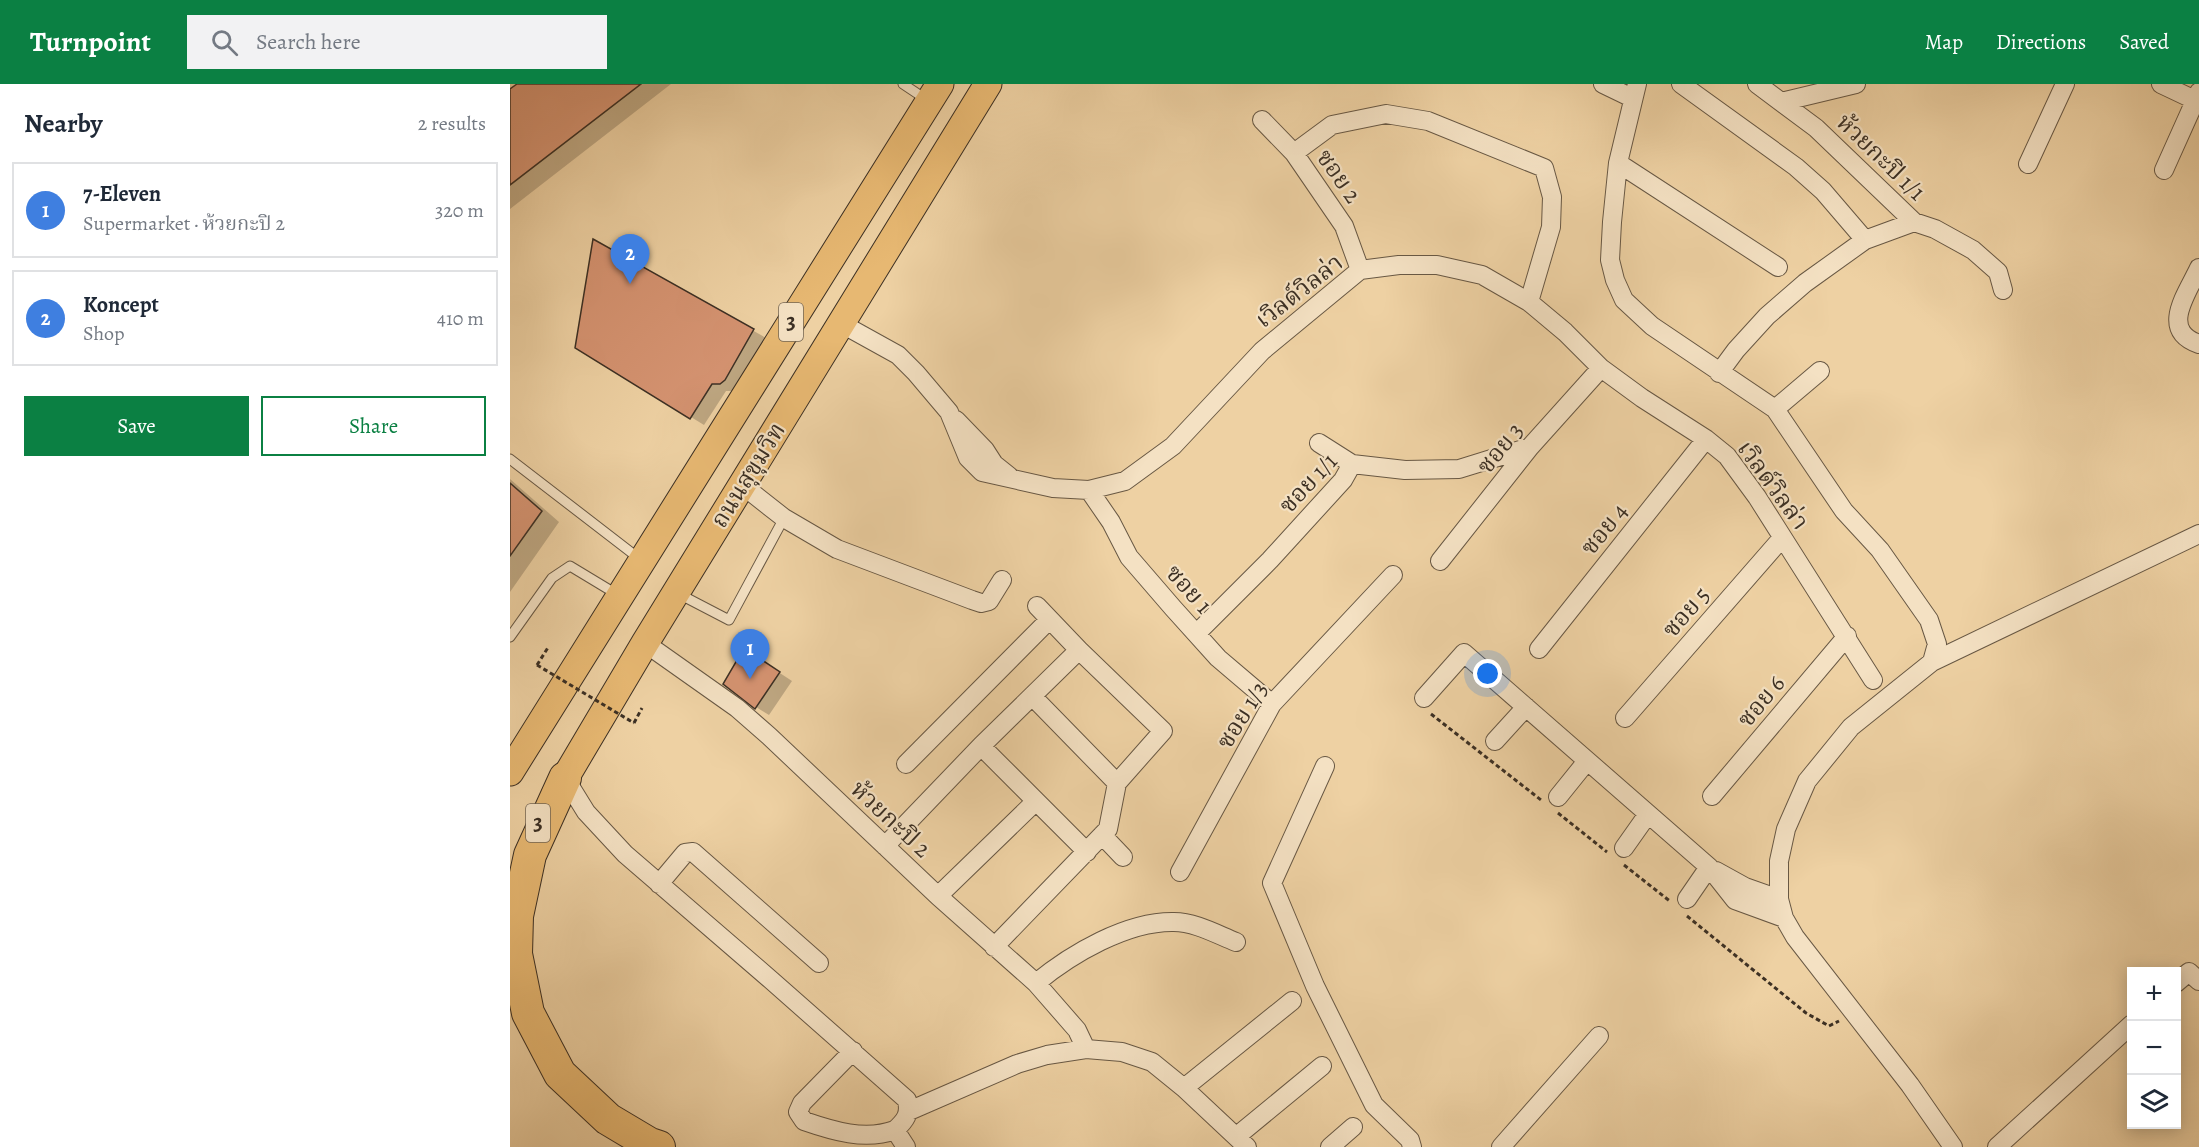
<!DOCTYPE html>
<html lang="en">
<head>
<meta charset="utf-8">
<style>
	:root { --surface:#fff; --page:#f2f2f3; --text:#1f2937; --muted:#747a83; --line:#e0e1e3; --accent:#0b8043 }
	body { margin:0; font-family:Alegreya,"Noto Serif Thai",serif; background:var(--page); color:var(--text) }
	.controls { position:absolute; right:18px; bottom:18px; display:grid; overflow:hidden; border-radius:0px; box-shadow:0 3px 15px #0003 }
	.controls button { width:54px; height:54px; display:grid; place-items:center; padding:0; border:0; border-bottom:2px solid var(--line); background:var(--surface); color:var(--text); font:30px sans-serif }
	.you { position:absolute; left:978px; top:590px; width:21px; height:21px; margin:-15px; border:4px solid #fff; border-radius:50%; background:#1a73e8; box-shadow:0 0 0 9px #1a73e833 }
	.badge { display:grid; place-items:center; width:39px; height:39px; border-radius:50%; background:var(--accent); color:#fff; font-size:20px; font-weight:700 }
	.pin { position:absolute; translate:-50% -50px; filter:drop-shadow(0 2px 3px #0008) }
	.pin::after { content:''; position:absolute; top:32px; width:21px; height:18px; background:inherit; clip-path:polygon(0 0,100% 0,50% 100%) }
	.list { margin:0; padding:0; list-style:none }
	h2 { display:flex; justify-content:space-between; align-items:center; height:78px; margin:0; padding:0 24px; font-size:26px }
	h2 small { font-size:20px; font-weight:400; color:var(--muted) }
	.list li { display:grid; grid-template-columns:39px 1fr auto; gap:18px; align-items:center; box-sizing:border-box; height:96px; margin:0 12px 12px; padding:0 12px; border:2px solid var(--line); border-radius:0px }
	.list b { display:block; font-size:22px; white-space:nowrap }
	.list p { margin:0; font-size:20px; white-space:nowrap; color:var(--muted) }
	.list em { font-size:20px; font-style:normal; color:var(--muted) }
	.actions { display:flex; gap:12px; padding:18px 24px }
	.actions a { flex:1; padding:14px 0; border:2px solid var(--accent); border-radius:0px; text-align:center; font-size:21px; color:var(--accent) }
	.actions .main { background:var(--accent); color:#fff }
	.icon { flex:none; width:33px; height:33px; fill:none; stroke:currentColor; stroke-width:2; stroke-linecap:round; stroke-linejoin:round }
	.map { position:relative; flex:none; width:1689px; height:1063px; overflow:hidden }
	header { display:flex; align-items:center; gap:36px; box-sizing:border-box; height:84px; padding:0 30px; background:var(--accent); color:#fff }
	header strong { font-size:28px }
	nav { display:flex; gap:33px; margin-inline-start:auto; font-size:21px }
	.search { width:420px; height:54px; background:var(--page); display:flex; align-items:center; gap:15px; box-sizing:border-box; padding:0 21px; border-radius:0px; color:var(--muted); font-size:22px }
	main { display:flex }
	aside { flex:1; background:var(--surface) }
	.map>svg:first-child { display:block }
	.shadow { fill:#0003 }
	.building { fill:#d59371; stroke:#3c3024; stroke-width:1.5 }
	.lines { fill:none; stroke-linecap:round; stroke-linejoin:round }
	.lane-casing { stroke:#685844; stroke-width:11 }
	.street-casing { stroke:#685844; stroke-width:20 }
	.primary-casing { stroke:#3c3024; stroke-width:29 }
	.highway-casing { stroke:#3c3024; stroke-width:34 }
	.path { stroke:#3c3024; stroke-width:3; stroke-dasharray:4.5 3; stroke-linecap:butt }
	.lane { stroke:#f4e1c3; stroke-width:9 }
	.street { stroke:#f4e1c3; stroke-width:18 }
	.primary { stroke:#e7b872; stroke-width:27 }
	.highway { stroke:#e7b872; stroke-width:32 }
	.path-bridge { stroke:#3c3024; stroke-width:3; stroke-dasharray:4.5 3; stroke-linecap:butt }
	.labels { text-anchor:middle; dominant-baseline:central; stroke-width:4.5; stroke-linejoin:round; paint-order:stroke }
	.shield { fill:#f4e1c3; stroke:#736554; stroke-width:1.5 }
	.shield-label { font-size:22px; font-weight:bold; fill:#3c3024 }
	.street-label { font-size:24px; fill:#3c3024; stroke:#f4e1c3 }
</style>
</head>
<body>
<header>
<strong>Turnpoint</strong>
<div class="search"><svg class="icon" aria-label="search" viewBox="0 0 24 24"><circle cx="10" cy="10" r="6"/><path d="M15 15l6 6"/></svg>Search here</div>
<nav><a>Map</a><a>Directions</a><a>Saved</a></nav>
</header>
<main>
<aside>
<h2>Nearby<small>2 results</small></h2>
<ul class="list">
<li><span class="badge" style="background:#3f7fe0">1</span><div><b>7-Eleven</b><p>Supermarket · ห้วยกะปิ 2</p></div><em>320 m</em></li>
<li><span class="badge" style="background:#3f7fe0">2</span><div><b>Koncept</b><p>Shop</p></div><em>410 m</em></li>
</ul>
<div class="actions"><a class="main">Save</a><a>Share</a></div>
</aside>
<div class="map">
<svg width="1689" height="1063" viewBox="0 0 1689 1063">
	<rect width="100%" height="100%" fill="#eed1a3"/>
	<filter id="stains"><feTurbulence type="fractalNoise" baseFrequency=".00333" numOctaves="4"/><feColorMatrix values="0 0 0 0 .2 0 0 0 0 .09 0 0 0 0 .02 0 0 0 .5 -.17"/></filter>
	<radialGradient id="worn" r=".72"><stop offset=".6" stop-color="#630" stop-opacity="0"/><stop offset="1" stop-color="#630" stop-opacity=".3"/></radialGradient>
	<path class="shadow" d="M 9,0 L 161,0 L 0,125 L 0,7 Z
		M 84,157 L 256,254 L 224,307 L 216,307 L 194,341 L 67,263 Z
		M 0,395 L 49,438 L 0,508 Z
		M 247,574 L 282,597 L 259,631 L 246,623 Z"/>
	<path class="building" d="M 7,0 L 131,0 L 0,101 L 0,5 Z
		M 83,155 L 244,245 L 215,296 L 210,300 L 202,300 L 180,335 L 65,264 Z
		M 0,399 L 32,427 L 0,472 Z
		M 234,564 L 270,588 L 245,625 L 213,600 Z"/>
	<g class="lines">
		<g class="lane-casing">
			<path id="lane" d="M 393,0 L 417,16
				M 0,375 L 131,476
				M 169,510 L 219,536 L 274,434
				M 0,553 L 42,494 L 60,482 L 108,511"/>
		</g>
		<g class="street-casing">
			<path id="street" d="M 1093,0 L 1122,14
				M 1127,0 L 1108,79 L 1102,138 L 1100,176 L 1105,196 L 1114,216 L 1142,242 L 1265,325 L 1334,427 L 1370,466 L 1419,536 L 1427,560 L 1422,578
				M 1171,0 L 1286,83 L 1313,107 L 1355,156
				M 1247,0 L 1306,44 L 1404,138
				M 1651,0 L 1689,18
				M 1271,18 L 1346,0
				M 752,36 L 784,69 L 834,142 L 850,186
				M 784,69 L 822,41 L 876,30 L 918,37 L 1034,84 L 1042,113 L 1041,143 L 1019,218
				M 1108,79 L 1268,183
				M 1518,80 L 1555,0
				M 1654,86 L 1689,8
				M 1689,184 C 1677,210 1649,246 1689,260
				M 332,240 L 388,271 L 406,289 L 439,328 L 458,374 L 472,388 L 543,404 L 579,406 L 615,397 L 663,362 L 752,267 L 850,186 L 889,181 L 927,181 L 972,191 L 1019,218 L 1055,248 L 1091,284 L 1132,314 L 1196,355 L 1217,372 L 1247,413 L 1363,596
				M 1209,289 L 1226,266 L 1257,232 L 1295,199 L 1355,156 L 1404,138 L 1425,145 L 1463,166 L 1488,188 L 1493,206
				M 1265,325 L 1310,287
				M 446,336 L 475,366 L 484,380 L 499,392
				M 809,359 L 842,380
				M 232,401 L 274,434 L 327,465 L 462,516 L 471,519 L 479,517 L 492,496
				M 579,406 L 601,438 L 619,473 L 663,524 L 708,574 L 762,620
				M 930,477 L 1020,363 L 1091,284
				M 527,522 L 569,566
				M 687,549 L 760,476 L 833,396 L 842,380 L 895,386 L 949,385 L 1020,363
				M 135,559 L 227,624 L 259,652 L 428,812 L 526,899 L 567,946 L 576,965
				M 1029,565 L 1196,355
				M 523,613 L 607,699
				M 914,614 L 954,569 L 1199,783 L 1225,816 L 1274,834
				M 1115,634 L 1272,454
				M 985,657 L 1016,623
				M 471,662 L 577,768
				M 396,680 L 539,536
				M 815,682 L 762,799 L 805,902 L 864,1021 L 900,1056 L 902,1063
				M 55,694 L 76,728 L 115,770 L 261,896 L 397,1016 C 400,1030 396,1036 385,1046 L 396,1063
				M 1202,712 L 1337,552
				M 1048,713 L 1077,677
				M 592,751 L 613,773
				M 375,762 L 471,662 L 569,566 L 653,647 L 607,699 L 598,745 L 484,863
				M 1114,764 L 1138,730
				M 1206,787 L 1235,803 L 1269,815
				M 670,788 L 762,620 L 883,491
				M 149,800 L 175,769 L 183,768 L 309,879
				M 428,812 L 526,717
				M 1177,815 L 1199,783
				M 526,899 C 561,870 617,837 664,838 C 685,838 708,851 726,858
				M 1666,899 L 1679,888 L 1689,897
				M 343,967 L 292,1019 L 288,1028 L 294,1037 C 323,1047 355,1057 385,1046
				M 674,1004 L 782,917
				M 399,1027 L 507,980 L 537,971 L 576,965 L 612,968 L 642,978 L 674,1004 L 737,1063
				M 727,1052 L 812,982
				M 820,1063 L 843,1043
				M 991,1063 L 1089,952
				M 1443,1063 L 1400,1001 L 1285,853 L 1274,834 L 1269,815 L 1269,777 L 1276,745 L 1297,697 L 1341,643 L 1422,578 L 1689,450
				M 1487,1063 L 1622,940"/>
		</g>
		<g class="primary-casing">
			<path id="primary" d="M 0,688 L 430,0
				M 45,711 L 135,559 L 478,0"/>
		</g>
		<g class="highway-casing">
			<path id="highway" d="M 55,694 L 20,771 L 7,832 L 6,870 L 18,929 L 50,990 L 98,1035 L 140,1060 L 149,1063"/>
		</g>
		<path class="path" d="M 27,581 L 39,562
			M 921,630 L 1031,716
			M 124,639 L 132,624
			M 1048,729 L 1097,768
			M 1114,781 L 1161,818
			M 1177,832 L 1296,929 L 1319,942 L 1329,937"/>
		<use href="#lane" class="lane"/>
		<use href="#street" class="street"/>
		<use href="#primary" class="primary"/>
		<use href="#highway" class="highway"/>
		<path class="path-bridge" d="M 27,581 L 124,639"/>
	</g>
	<g class="labels">
		<g class="shield">
			<rect x="269" y="219" width="24" height="38" rx="4.5"/>
			<rect x="16" y="720" width="24" height="38" rx="4.5"/>
		</g>
		<g class="shield-label">
			<text x="281" y="238">3</text>
			<text x="28" y="739">3</text>
		</g>
		<g class="street-label">
			<text transform="translate(1371 73) rotate(44)">ห้วยกะปิ 1/1</text>
			<text transform="translate(829 92) rotate(55)">ซอย 2</text>
			<text transform="translate(789 207) rotate(-38)">เวิลด์วิลล่า</text>
			<text transform="translate(990 364) rotate(-51)">ซอย 3</text>
			<text transform="translate(238 391) rotate(-58)">ถนนสุขุมวิท</text>
			<text transform="translate(798 399) rotate(-47)">ซอย 1/1</text>
			<text transform="translate(1263 401) rotate(54)">เวิลด์วิลล่า</text>
			<text transform="translate(1094 445) rotate(-51)">ซอย 4</text>
			<text transform="translate(679 505) rotate(48)">ซอย 1</text>
			<text transform="translate(1176 528) rotate(-49)">ซอย 5</text>
			<text transform="translate(1251 617) rotate(-50)">ซอย 6</text>
			<text transform="translate(732 631) rotate(-58)">ซอย 1/3</text>
			<text transform="translate(381 735) rotate(43)">ห้วยกะปิ 2</text>
		</g>
	</g>
	<rect width="100%" height="100%" filter="url(#stains)"/>
	<rect width="100%" height="100%" fill="url(#worn)"/>
</svg>
<div class="controls">
<button>+</button>
<button>−</button>
<button><svg class="icon" aria-label="layers" viewBox="0 0 24 24"><path d="M12 4l9 5-9 5-9-5zM3 14l9 5 9-5"/></svg></button>
</div>
<div class="you"></div>
<div class="pin badge" style="left:240px;top:595px;background:#3f7fe0">1</div>
<div class="pin badge" style="left:120px;top:200px;background:#3f7fe0">2</div>
</div>
</main>
</body>
</html>
